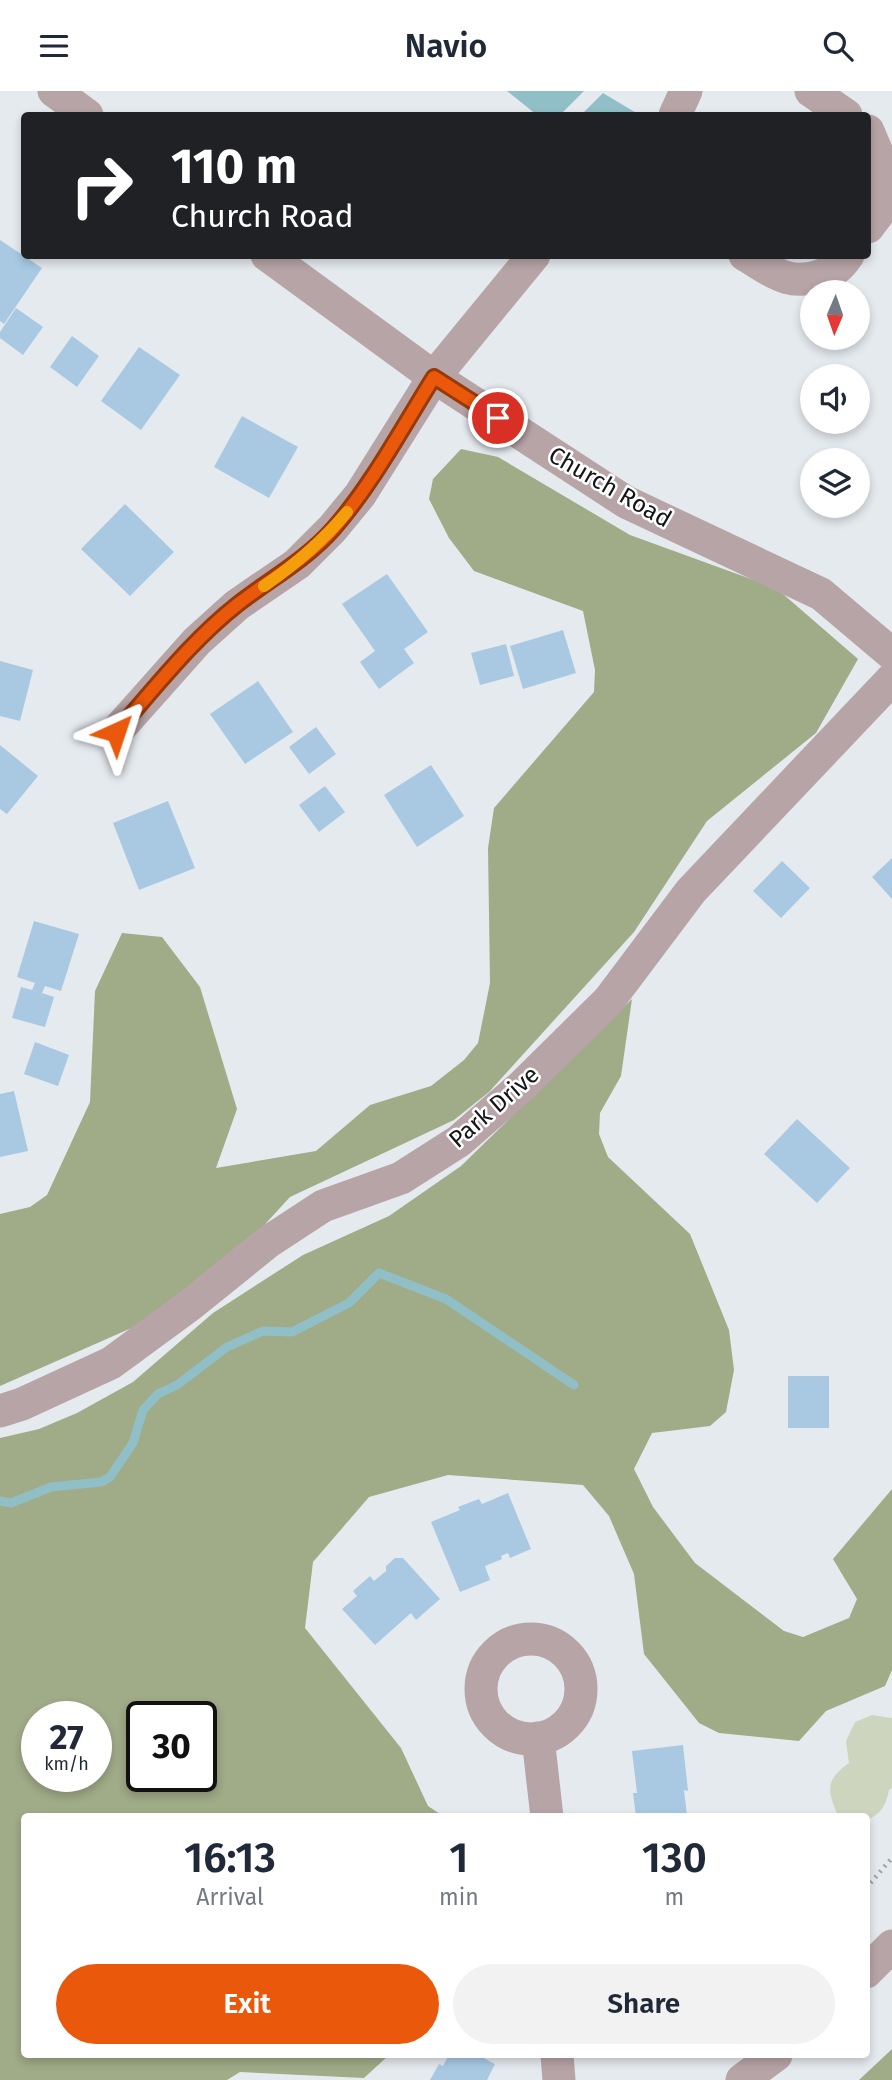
<!DOCTYPE html>
<html lang="en">
<head>
<meta charset="utf-8">
<style>
  :root { --surface:#fff; --page:#f2f2f3; --text:#1f2937; --muted:#747a83; --accent:#ea580c }
  body { margin:0; font-family:"Fira Sans",sans-serif; background:var(--page); color:var(--text); height:100vh; display:flex; flex-direction:column; font-size:26px; white-space:nowrap }
  * { box-sizing:border-box; margin:0 }
  p { font-size:23px; color:var(--muted) }
  .icon { flex:none; width:38px; height:38px; fill:none; stroke:currentColor; stroke-width:2; stroke-linecap:round; stroke-linejoin:round }
  .map { position:relative; flex:1; overflow:hidden }
  .drawer { position:absolute; left:21px; top:1722px; width:849px; height:245px; display:flex; flex-direction:column; background:var(--surface); border-radius:7px; box-shadow:0 4px 10px #0003 }
  .drawer>* { flex:none }
  .banner { position:absolute; left:21px; top:21px; width:850px; height:147px; border-radius:7px; box-shadow:0 4px 10px #0003; background:#202124; color:#fff; overflow:hidden }
  .needle { width:46px; rotate:182deg }
  .fabs { position:absolute; left:800px; top:189px; display:grid; gap:14px }
  .fabs a { display:grid; place-items:center; width:70px; height:70px; border-radius:50%; background:var(--surface); box-shadow:0 4px 10px #0003; font-size:35px }
  .speed { position:absolute; left:21px; top:1610px; display:flex; gap:14px; font-size:35px; font-weight:700; text-align:center }
  .speed>* { display:grid; place-content:center; width:91px; height:91px; border-radius:50%; background:var(--surface); box-shadow:0 4px 10px #0003; line-height:1 }
  .speed small { font-size:18px; font-weight:400 }
  .speed .limit { border:4px solid #111; border-radius:10px; background:#fff; color:#111 }
  .pin { position:absolute; display:grid; place-items:center; width:60px; height:60px; color:#fff; margin:-30px; border:4px solid #fff; border-radius:50%; box-shadow:0 2px 7px #0007 }
  .me { position:absolute; width:77px; margin:-38px; rotate:42deg; stroke-linejoin:round; filter:drop-shadow(0 0 5px #0008) }
  .turn { display:flex; align-items:center; gap:24px; height:147px; padding:0 35px; font-size:32px }
  .turn .icon { width:91px; height:91px; stroke-width:2.5 }
  .turn b { display:block; font-size:49px; line-height:60px }
  .eta { display:flex; justify-content:space-evenly; align-items:center; height:119px; text-align:center }
  .eta b { font-size:42px; font-weight:600; line-height:49px }
  .button { display:flex; gap:14px; margin-top:auto; padding:14px 35px }
  .button a { flex:1; height:80px; border-radius:42px; background:var(--accent); color:#fff; font-size:28px; font-weight:600; line-height:80px; text-align:center }
  .button a+a { background:var(--page); color:var(--text) }
  header { display:flex; justify-content:space-between; align-items:center; height:91px; padding:0 35px; background:var(--surface); font-size:32px; font-weight:600 }
  .map>svg:first-child { display:block }
  .green { fill:#ced5be }
  .forest { fill:#a0ab88; fill-rule:evenodd }
  .water { fill:#91bfc7 }
  .lines { fill:none; stroke-linecap:round; stroke-linejoin:round }
  .stream { stroke:#91bfc7; stroke-width:9 }
  .building { fill:#a9c9e3 }
  .path { stroke:#9fa3a7; stroke-width:4.5; stroke-dasharray:2 5; stroke-linecap:butt }
  .minor { stroke:#b6a4a7; stroke-width:33 }
  .route-casing { stroke:#983908; stroke-width:18 }
  .route { stroke:#ea580c; stroke-width:12 }
  .slow { stroke:#f59e0b; stroke-width:12 }
  .labels { text-anchor:middle; dominant-baseline:central; stroke-width:5; stroke-linejoin:round; paint-order:stroke }
  .street-label { font-size:24px; fill:#131517; stroke:#fff }
</style>
</head>
<body>
<header><svg class="icon" aria-label="menu" viewBox="0 0 24 24"><path d="M4 6h16M4 12h16M4 18h16"/></svg>Navio<svg class="icon" aria-label="search" viewBox="0 0 24 24"><circle cx="10" cy="10" r="6"/><path d="M15 15l6 6"/></svg></header>
<div class="map">
<svg width="892" height="1989" viewBox="0 0 892 1989">
  <rect width="100%" height="100%" fill="#e5eaef"/>
  <path class="green" d="M 872,1624 L 892,1627 L 892,1697 L 889,1699 C 886,1714 881,1724 866,1729 L 866,1726 L 827,1725 L 837,1722 C 826,1697 827,1688 849,1672 L 846,1650 L 855,1631 Z"/>
  <g class="forest">
    <path d="M 461,358 L 498,366 L 630,444 L 776,497 L 858,568 L 816,642 L 707,730 L 634,841 L 489,1001 L 454,1029 L 290,1106 L 244,1156 L 161,1224 L 0,1295 L 0,1123 L 30,1116 L 47,1104 L 90,1011 L 95,900 L 122,842 L 162,846 L 200,896 L 237,1018 L 216,1077 L 316,1060 L 370,1014 L 431,995 L 464,969 L 478,952 L 490,892 L 488,757 L 494,717 L 594,601 L 595,579 L 583,520 L 474,480 L 449,447 L 429,408 L 433,388 Z"/>
    <path d="M 632,908 L 621,985 L 600,1022 L 599,1043 L 608,1066 L 690,1143 L 729,1239 L 734,1279 L 726,1321 L 710,1335 L 652,1342 L 634,1378 L 653,1416 L 695,1472 L 784,1540 L 803,1546 L 849,1527 L 857,1508 L 833,1468 L 892,1398 L 892,1579 L 885,1595 L 826,1620 L 799,1650 L 719,1642 L 699,1632 L 644,1563 L 634,1483 L 609,1425 L 583,1394 L 448,1384 L 369,1406 L 313,1471 L 305,1537 L 401,1657 L 428,1715 L 443,1725 L 24,1726 L 24,1964 L 389,1964 L 364,1987 L 240,1981 L 227,1989 L 0,1989 L 0,1347 L 39,1338 L 77,1322 L 133,1291 L 213,1222 L 303,1164 L 389,1125 L 461,1075 ZM 37,1626 L 96,1626 L 96,1685 L 37,1685 ZM 142,1626 L 201,1626 L 201,1685 L 142,1685 Z"/>
    <path d="M 892,1958 L 892,1989 L 859,1989 Z"/>
  </g>
  <g class="water">
    <path d="M 507,0 L 584,0 L 560,24 L 537,24 Z"/>
    <path d="M 603,2 L 638,23 L 638,24 L 581,24 Z"/>
  </g>
  <g class="lines">
    <path class="stream" d="M 0,1410 L 11,1412 L 51,1396 L 101,1391 L 110,1386 L 133,1352 L 143,1319 L 158,1303 L 177,1294 L 227,1256 L 263,1240 L 292,1241 L 349,1212 L 379,1182 L 446,1208 L 574,1294"/>
  </g>
  <g class="building">
    <path d="M 0,149 L 42,177 L 4,233 L 0,230 Z"/>
    <path d="M 16,217 L 43,236 L 23,264 L 0,247 L 0,241 Z"/>
    <path d="M 72,245 L 99,265 L 77,296 L 50,276 Z"/>
    <path d="M 139,256 L 180,284 L 141,339 L 101,310 Z"/>
    <path d="M 242,325 L 298,356 L 269,407 L 214,376 Z"/>
    <path d="M 125,413 L 174,461 L 130,505 L 81,458 Z"/>
    <path d="M 387,483 L 428,541 L 404,558 L 414,572 L 379,598 L 360,571 L 375,560 L 342,513 Z"/>
    <path d="M 563,539 L 576,582 L 523,598 L 510,555 Z"/>
    <path d="M 506,553 L 514,585 L 480,594 L 471,562 Z"/>
    <path d="M 0,570 L 33,579 L 20,630 L 0,625 Z"/>
    <path d="M 258,590 L 293,641 L 245,673 L 210,623 Z"/>
    <path d="M 316,636 L 336,663 L 309,683 L 289,656 Z"/>
    <path d="M 0,654 L 38,685 L 7,723 L 0,718 Z"/>
    <path d="M 431,674 L 464,725 L 417,756 L 384,704 Z"/>
    <path d="M 325,695 L 345,721 L 319,741 L 299,714 Z"/>
    <path d="M 168,710 L 195,777 L 139,799 L 113,732 Z"/>
    <path d="M 892,767 L 892,808 L 872,786 Z"/>
    <path d="M 782,770 L 810,797 L 781,827 L 753,800 Z"/>
    <path d="M 34,830 L 79,843 L 61,900 L 45,895 L 42,902 L 54,906 L 45,936 L 12,927 L 21,896 L 32,899 L 35,892 L 17,886 Z"/>
    <path d="M 35,951 L 69,964 L 58,995 L 24,983 Z"/>
    <path d="M 14,1000 L 28,1060 L 0,1066 L 0,1003 Z"/>
    <path d="M 797,1028 L 850,1077 L 817,1112 L 764,1063 Z"/>
    <rect x="788" y="1285" width="41" height="52"/>
    <path d="M 508,1402 L 531,1458 L 510,1467 L 508,1462 L 501,1465 L 502,1468 L 485,1475 L 490,1489 L 460,1501 L 431,1431 L 460,1419 L 458,1416 L 479,1408 L 482,1413 Z"/>
    <path d="M 395,1467 L 403,1467 L 440,1508 L 416,1529 L 411,1522 L 375,1554 L 342,1518 L 357,1505 L 353,1500 L 370,1485 L 374,1490 L 386,1480 L 386,1475 Z"/>
    <path d="M 683,1654 L 688,1700 L 684,1699 L 687,1724 L 636,1726 L 633,1702 L 637,1702 L 632,1660 Z"/>
    <path d="M 449,1964 L 478,1964 L 495,1973 L 487,1989 L 430,1989 L 439,1973 L 443,1975 Z"/>
  </g>
  <g class="lines">
    <path class="path" d="M 866,1797 L 892,1767"/>
    <g class="minor">
      <path d="M 54,0 L 87,24"/>
      <path d="M 811,0 L 846,24"/>
      <path d="M 675,24 L 686,0"/>
      <path d="M 868,40 L 886,83 L 877,124 L 868,136"/>
      <path d="M 267,164 L 434,286 L 626,411 L 821,503 L 892,563"/>
      <path d="M 745,164 C 773,181 789,196 822,184 C 837,178 839,177 848,164"/>
      <path d="M 116,641 L 197,550 L 237,514 L 297,473 L 332,438 L 360,404 L 434,286 L 534,164"/>
      <path d="M 0,1320 L 22,1313 L 111,1272 L 190,1214 L 268,1151 L 323,1115 L 401,1087 L 459,1050 L 522,995 L 609,909 L 691,800 L 892,588"/>
      <circle cx="531" cy="1598" r="50"/>
      <path d="M 538,1647 L 547,1726"/>
      <path d="M 866,1881 L 892,1855"/>
      <path d="M 557,1964 L 559,1989"/>
      <path d="M 742,1989 L 776,1964"/>
    </g>
  </g>
  <g class="lines">
    <defs>
      <path id="route" d="M 116,641 C 155,597 192,549 238,513 C 270,488 306,469 334,437 C 373,392 402,337 434,286 L 498,327"/>
    </defs>
    <use href="#route" class="route-casing"/>
    <use href="#route" class="route"/>
    <path class="slow" d="M 264,495 C 296,473 322,451 347,421"/>
  </g>
  <g class="labels">
    <g class="street-label">
      <text transform="translate(610 396) rotate(30)">Church Road</text>
      <text transform="translate(494 1016) rotate(-41)">Park Drive</text>
    </g>
  </g>
</svg>
<div class="fabs">
<a><svg class="needle" viewBox="-14 -14 28 28"><path d="M0-13l5 13h-10z" fill="#e53935"/><path d="M0 13l5-13h-10z" fill="#747a83"/></svg></a>
<a><svg class="icon" aria-label="sound" viewBox="0 0 24 24"><path d="M4 9h4l5-4v14l-5-4H4zM17 9q2 3 0 6"/></svg></a>
<a><svg class="icon" aria-label="layers" viewBox="0 0 24 24"><path d="M12 4l9 5-9 5-9-5zM3 14l9 5 9-5"/></svg></a>
</div>
<div class="speed"><div>27<small>km/h</small></div><div class="limit">30</div></div>
<div class="pin" style="left:498px;top:327px;background:#d93025"><svg class="icon" aria-label="arrive" viewBox="0 0 24 24"><path d="M6 21V4h12l-3 4 3 4H6"/></svg></div>
<svg class="me" style="left:116px;top:641px" viewBox="-20 -20 40 40"><path d="M0-17L14 15 0 8-14 15z" fill="#ea580c" stroke="#fff" stroke-width="4"/></svg>
<div class="banner">
<div class="turn"><svg class="icon" aria-label="right" viewBox="0 0 24 24"><path d="M7 20v-9h11M14 6l5 5-5 5"/></svg><div><b>110 m</b>Church Road</div></div>
</div>
<section class="drawer">
<div class="eta">
<div><b>16:13</b><p>Arrival</p></div>
<div><b>1</b><p>min</p></div>
<div><b>130</b><p>m</p></div>
</div>
<div class="button"><a>Exit</a><a>Share</a></div>
</section>
</div>
</body>
</html>
